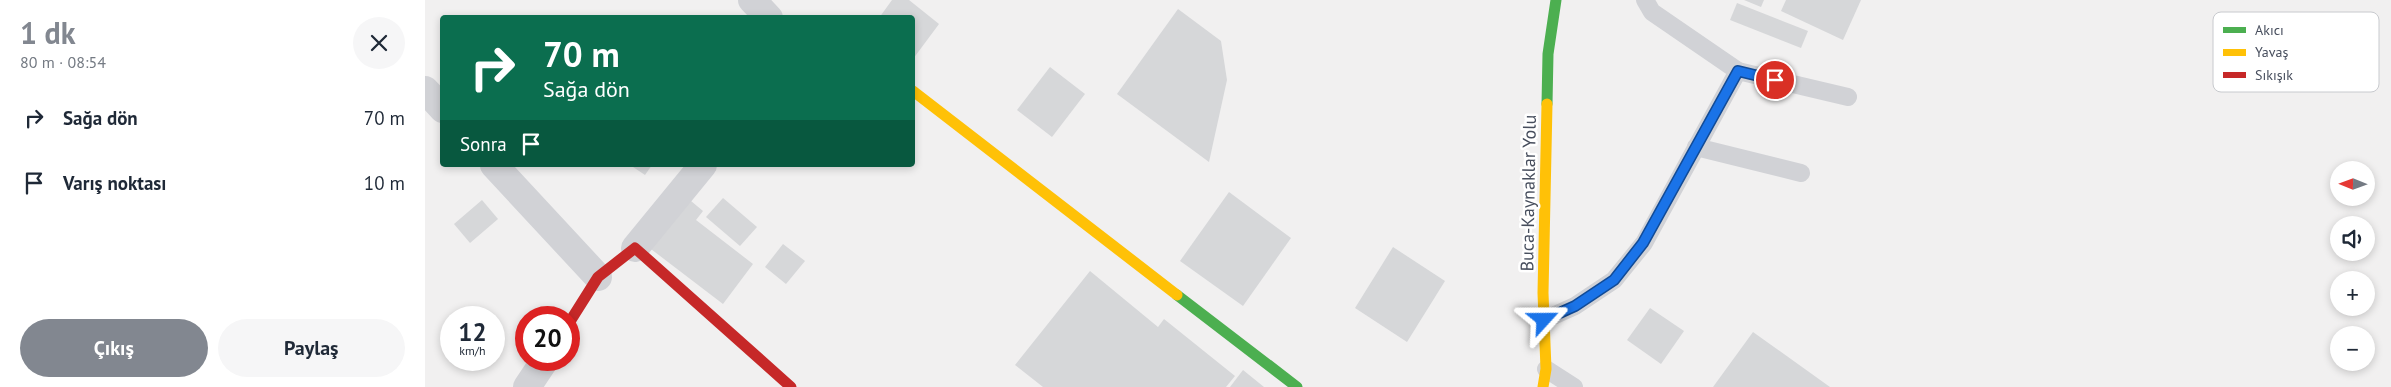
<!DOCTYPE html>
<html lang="tr">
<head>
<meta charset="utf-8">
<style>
  :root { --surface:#fff; --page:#f6f6f7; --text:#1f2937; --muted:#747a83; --accent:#828790 }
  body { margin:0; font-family:"PT Sans",sans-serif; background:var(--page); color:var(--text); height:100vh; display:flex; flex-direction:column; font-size:19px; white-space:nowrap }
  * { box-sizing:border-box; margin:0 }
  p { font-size:16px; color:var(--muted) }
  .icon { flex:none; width:28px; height:28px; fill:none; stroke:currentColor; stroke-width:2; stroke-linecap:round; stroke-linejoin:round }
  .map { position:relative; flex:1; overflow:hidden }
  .side { display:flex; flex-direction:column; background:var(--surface); width:425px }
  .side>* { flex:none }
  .top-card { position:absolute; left:15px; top:15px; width:475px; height:152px; border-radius:5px; box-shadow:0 2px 8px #0003; background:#0b6e4f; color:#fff; overflow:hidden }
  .needle { width:32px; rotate:271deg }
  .tools { position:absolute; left:1905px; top:161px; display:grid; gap:10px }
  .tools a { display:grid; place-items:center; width:45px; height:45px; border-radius:50%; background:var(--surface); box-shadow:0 2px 8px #0003; font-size:25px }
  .speed { position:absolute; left:15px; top:306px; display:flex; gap:10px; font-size:25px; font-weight:700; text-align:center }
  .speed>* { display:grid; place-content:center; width:65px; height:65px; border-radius:50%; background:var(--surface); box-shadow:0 2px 8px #0003; line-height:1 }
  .speed small { font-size:12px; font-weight:400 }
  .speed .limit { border:8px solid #d22; background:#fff; color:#111 }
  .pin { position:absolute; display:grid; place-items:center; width:42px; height:42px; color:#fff; margin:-21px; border:2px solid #fff; border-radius:50%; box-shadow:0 1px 5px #0007 }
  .me { position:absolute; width:55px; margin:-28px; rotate:66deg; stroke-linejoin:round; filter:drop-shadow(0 0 4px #0008) }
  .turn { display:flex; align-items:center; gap:18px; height:105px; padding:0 20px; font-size:22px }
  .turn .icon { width:65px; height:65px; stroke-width:2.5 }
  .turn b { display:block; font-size:35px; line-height:42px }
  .then { display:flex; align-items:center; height:48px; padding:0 20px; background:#0003; gap:10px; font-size:19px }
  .round { display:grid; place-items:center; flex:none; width:52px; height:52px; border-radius:26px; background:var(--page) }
  .head { display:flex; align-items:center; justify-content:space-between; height:85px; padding:0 20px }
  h1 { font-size:30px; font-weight:600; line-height:38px; color:var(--accent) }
  .cta { display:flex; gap:10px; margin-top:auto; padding:10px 20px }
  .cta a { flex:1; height:58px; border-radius:30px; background:var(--accent); color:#fff; font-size:20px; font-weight:600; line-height:58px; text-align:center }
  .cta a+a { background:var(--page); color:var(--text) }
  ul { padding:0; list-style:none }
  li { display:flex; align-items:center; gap:15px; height:65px; padding:0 20px }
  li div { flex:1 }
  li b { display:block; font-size:19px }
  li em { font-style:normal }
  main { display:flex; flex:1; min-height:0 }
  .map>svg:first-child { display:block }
  .building { fill:#d6d7d9 }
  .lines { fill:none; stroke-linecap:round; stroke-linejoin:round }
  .lane { stroke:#d1d2d6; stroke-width:18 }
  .street { stroke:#d1d2d6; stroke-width:28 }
  .fast { stroke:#4caf50; stroke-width:11 }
  .slow { stroke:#ffc107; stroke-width:11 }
  .jam { stroke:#c62828; stroke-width:11 }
  .route-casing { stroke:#114b97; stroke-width:12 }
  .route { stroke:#1a73e8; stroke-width:9 }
  .labels { text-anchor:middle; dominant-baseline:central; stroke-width:5; stroke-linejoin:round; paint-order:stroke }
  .street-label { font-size:18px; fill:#474e5d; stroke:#fff }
  .key { fill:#fff; stroke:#c8cace; stroke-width:1 }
  .key-label { font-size:14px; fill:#474e5d }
</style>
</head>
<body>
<main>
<section class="side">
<div class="head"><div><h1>1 dk</h1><p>80 m · 08:54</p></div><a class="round"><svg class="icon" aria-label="close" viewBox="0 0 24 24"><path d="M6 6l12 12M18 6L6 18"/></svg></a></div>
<ul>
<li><svg class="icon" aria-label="right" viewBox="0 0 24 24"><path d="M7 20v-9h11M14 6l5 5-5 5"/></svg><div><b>Sağa dön</b></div><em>70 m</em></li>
<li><svg class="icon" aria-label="arrive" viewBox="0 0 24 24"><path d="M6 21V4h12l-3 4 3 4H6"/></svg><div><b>Varış noktası</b></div><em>10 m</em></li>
</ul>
<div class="cta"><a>Çıkış</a><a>Paylaş</a></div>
</section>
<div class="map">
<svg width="1966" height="387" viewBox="0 0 1966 387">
  <rect width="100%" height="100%" fill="#f1f0f0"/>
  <g class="building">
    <path d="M 467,0 L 484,0 L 514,24 L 488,59 L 488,18 L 454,18 Z"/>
    <path d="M 1319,0 L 1339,0 L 1336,7 Z"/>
    <path d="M 1361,0 L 1436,0 L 1418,40 L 1356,11 Z"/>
    <path d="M 1312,3 L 1383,31 L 1376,48 L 1305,20 Z"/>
    <path d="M 753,9 L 796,41 L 802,80 L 784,162 L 692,94 Z"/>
    <path d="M 625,67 L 660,94 L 627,137 L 592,110 Z"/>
    <path d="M 205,165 L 227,165 L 220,175 Z"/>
    <path d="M 804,192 L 866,238 L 818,306 L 755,261 Z"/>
    <path d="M 260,196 L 278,211 L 271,220 L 328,264 L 298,304 L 222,246 Z"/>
    <path d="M 298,198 L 332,227 L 315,246 L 281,217 Z"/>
    <path d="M 57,200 L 73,219 L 45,243 L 29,224 Z"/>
    <path d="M 358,244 L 380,261 L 361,284 L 340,267 Z"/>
    <path d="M 968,247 L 1020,281 L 982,342 L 930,308 Z"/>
    <path d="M 665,271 L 733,327 L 739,319 L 810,376 L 801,387 L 618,387 L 590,365 Z"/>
    <path d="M 1225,308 L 1259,331 L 1236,364 L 1202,340 Z"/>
    <path d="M 1328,332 L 1405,387 L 1288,387 Z"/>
    <path d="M 818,370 L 839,387 L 805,387 Z"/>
  </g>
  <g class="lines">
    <g class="lane">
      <path d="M 1313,71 L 1423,97"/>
      <path d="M 1271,147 L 1376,173"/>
      <path d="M 1119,320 L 1150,306 L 1189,280 L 1219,243 L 1313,71 L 1227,12 L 1220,0"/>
      <path d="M 1121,369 L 1149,387"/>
    </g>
    <g class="street">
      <path d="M 327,0 L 344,18"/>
      <path d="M 0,90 L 18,109"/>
      <path d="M 69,165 L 173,277"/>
      <path d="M 210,248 L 278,165"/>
      <path d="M 102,387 L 120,360"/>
    </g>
    <g class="fast">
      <path d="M 1122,104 L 1123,54 L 1131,0"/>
      <path d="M 752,295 L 872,387"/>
    </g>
    <g class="slow">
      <path d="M 488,91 L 752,295"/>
      <path d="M 1118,387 L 1121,369 L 1118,293 L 1122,104"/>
    </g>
    <path class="jam" d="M 144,323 L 173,277 L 210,248 L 366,387"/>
  </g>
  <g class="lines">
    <defs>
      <path id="route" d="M 1119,320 L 1150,306 L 1189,280 L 1218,243 L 1313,71 L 1350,80"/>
    </defs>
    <use href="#route" class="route-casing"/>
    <use href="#route" class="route"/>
  </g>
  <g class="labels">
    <g class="street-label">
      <text transform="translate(1103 193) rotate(-89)">Buca-Kaynaklar Yolu</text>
    </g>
  </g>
  <rect x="1788" y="12" width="166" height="80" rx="8" class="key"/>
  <rect x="1798" y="27" width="23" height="6" fill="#4caf50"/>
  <rect x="1798" y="49" width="23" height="7" fill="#ffc107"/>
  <rect x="1798" y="72" width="23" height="6" fill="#c62828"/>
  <g class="key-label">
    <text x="1830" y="35">Akıcı</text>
    <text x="1830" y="57">Yavaş</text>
    <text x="1830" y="80">Sıkışık</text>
  </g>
</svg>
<div class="tools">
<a><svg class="needle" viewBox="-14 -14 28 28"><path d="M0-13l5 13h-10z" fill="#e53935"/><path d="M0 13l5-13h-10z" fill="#747a83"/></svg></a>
<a><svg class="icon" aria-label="sound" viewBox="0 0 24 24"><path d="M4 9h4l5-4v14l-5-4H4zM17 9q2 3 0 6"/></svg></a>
<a>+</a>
<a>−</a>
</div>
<div class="speed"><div>12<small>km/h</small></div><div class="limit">20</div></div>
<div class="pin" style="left:1350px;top:80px;background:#d93025"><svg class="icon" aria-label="arrive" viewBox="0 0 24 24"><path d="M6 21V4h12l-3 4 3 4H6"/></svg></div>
<svg class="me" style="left:1119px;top:320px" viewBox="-20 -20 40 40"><path d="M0-17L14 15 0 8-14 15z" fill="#1a73e8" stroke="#fff" stroke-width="4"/></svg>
<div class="top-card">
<div class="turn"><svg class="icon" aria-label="right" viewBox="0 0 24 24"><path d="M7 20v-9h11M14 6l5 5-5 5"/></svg><div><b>70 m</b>Sağa dön</div></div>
<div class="then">Sonra<svg class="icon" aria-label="arrive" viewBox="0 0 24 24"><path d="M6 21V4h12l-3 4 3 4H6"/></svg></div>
</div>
</div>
</main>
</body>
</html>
